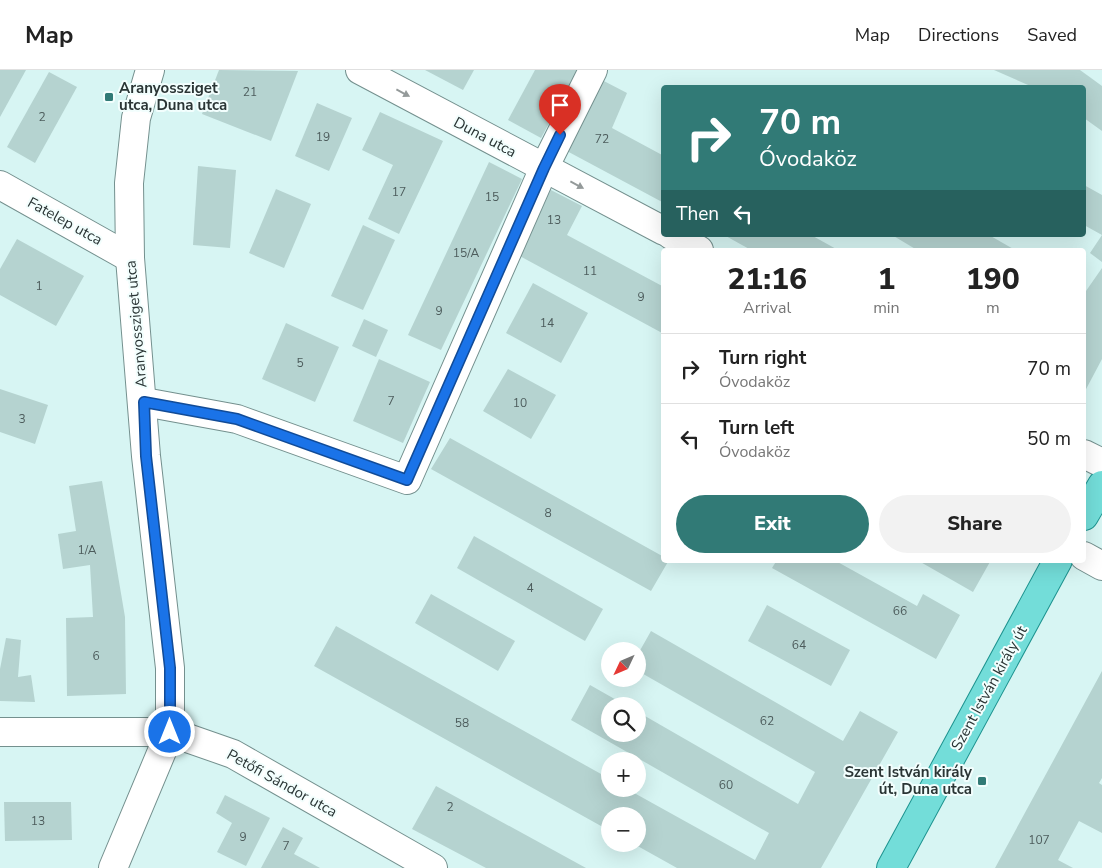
<!DOCTYPE html>
<html lang="en">
<head>
<meta charset="utf-8">
<style>
  :root { --surface:#fff; --page:#f2f2f2; --text:#222; --muted:#767676; --line:#e0e0e0; --accent:#317a76 }
  body { margin:0; font-family:"Nunito Sans",sans-serif; background:var(--page); color:var(--text); height:100vh; display:flex; flex-direction:column; font-size:19px; white-space:nowrap }
  * { box-sizing:border-box; margin:0 }
  p { font-size:16px; color:var(--muted) }
  .icon { flex:none; width:28px; height:28px; fill:none; stroke:currentColor; stroke-width:2; stroke-linecap:round; stroke-linejoin:round }
  .map { position:relative; flex:1; overflow:hidden }
  .details { position:absolute; left:661px; top:178px; width:425px; height:315px; display:flex; flex-direction:column; background:var(--surface); border-radius:5px; box-shadow:0 5px 20px #0002 }
  .details>* { flex:none }
  .hud { position:absolute; left:661px; top:15px; width:425px; height:152px; border-radius:5px; box-shadow:0 5px 20px #0002; background:#317a76; color:#fff; overflow:hidden }
  .needle { width:32px; rotate:226deg }
  .buttons { position:absolute; left:601px; top:572px; display:grid; gap:10px }
  .buttons a { display:grid; place-items:center; width:45px; height:45px; border-radius:50%; background:var(--surface); box-shadow:0 5px 20px #0002; font-size:25px }
  .pin { position:absolute; display:grid; place-items:center; width:42px; height:42px; color:#fff; margin:-51px -21px; border-radius:50% 50% 50% 0; rotate:-45deg; box-shadow:0 0 5px #0007 }
  .pin .icon { rotate:45deg }
  .me { position:absolute; width:55px; margin:-28px; rotate:0deg; stroke-linejoin:round; filter:drop-shadow(0 0 4px #0008) }
  .turn { display:flex; align-items:center; gap:18px; height:105px; padding:0 15px; font-size:22px }
  .turn .icon { width:65px; height:65px; stroke-width:2.5 }
  .turn b { display:block; font-size:35px; line-height:42px }
  .then { display:flex; align-items:center; height:48px; padding:0 15px; background:#0003; gap:10px; font-size:19px }
  .eta { display:flex; justify-content:space-evenly; align-items:center; height:85px; text-align:center }
  .eta b { font-size:30px; font-weight:800; line-height:35px }
  .cta { display:flex; gap:10px; margin-top:auto; padding:10px 15px }
  .cta a { flex:1; height:58px; border-radius:30px; background:var(--accent); color:#fff; font-size:20px; font-weight:800; line-height:58px; text-align:center }
  .cta a+a { background:var(--page); color:var(--text) }
  ul { padding:0; list-style:none }
  li { display:flex; align-items:center; gap:15px; height:70px; padding:0 15px; border-top:1px solid var(--line) }
  li div { flex:1 }
  li b { display:block; font-size:19px }
  li em { font-style:normal }
  header { display:flex; align-items:center; gap:30px; box-sizing:border-box; height:70px; padding:0 25px; background:var(--surface); border-bottom:1px solid var(--line) }
  header strong { font-size:24px }
  nav { display:flex; gap:28px; margin-inline-start:auto; font-size:18px }
  .map>svg:first-child { display:block }
  .building { fill:#b5d3d0 }
  .lines { fill:none; stroke-linecap:round; stroke-linejoin:round }
  .minor-casing { stroke:#74908e; stroke-width:30 }
  .primary-casing { stroke:#1d938f; stroke-width:30 }
  .minor { stroke:#fff; stroke-width:28 }
  .primary { stroke:#73ddd9; stroke-width:28 }
  .oneway { fill:#949a9a }
  .route-casing { stroke:#114b97; stroke-width:12 }
  .route { stroke:#1a73e8; stroke-width:9 }
  .poi-dot { fill:#317a76; stroke:#f2fefd; stroke-width:2 }
  .labels { text-anchor:middle; dominant-baseline:central; stroke-width:4; stroke-linejoin:round; paint-order:stroke }
  .number-label { font-size:12px; fill:#4d5c5c }
  .poi-label { font-size:15px; font-weight:bold; fill:#2a3535; stroke:#f2fefd; text-anchor:start }
  .street-label { font-size:15px; fill:#2a3535; stroke:#f2fefd }
</style>
</head>
<body>
<header>
<strong>Map</strong>
<nav><a>Map</a><a>Directions</a><a>Saved</a></nav>
</header>
<div class="map">
<svg width="1102" height="798" viewBox="0 0 1102 798">
  <rect width="100%" height="100%" fill="#d7f5f3"/>
  <g class="building">
    <path d="M 0,0 L 26,0 L 0,47 Z"/>
    <path d="M 219,0 L 298,1 L 271,71 L 202,44 Z"/>
    <path d="M 425,0 L 474,0 L 463,20 Z"/>
    <path d="M 535,0 L 578,0 L 541,68 L 508,50 Z"/>
    <path d="M 994,0 L 1080,0 L 1102,16 L 1102,61 L 1084,48 L 1084,18 L 1035,18 Z"/>
    <path d="M 49,2 L 77,17 L 35,93 L 7,77 Z"/>
    <path d="M 600,9 L 627,23 L 612,58 L 664,86 L 664,133 L 565,80 Z"/>
    <path d="M 317,33 L 352,48 L 329,101 L 295,86 Z"/>
    <path d="M 380,42 L 443,71 L 399,164 L 368,149 L 393,95 L 362,80 Z"/>
    <path d="M 489,92 L 522,109 L 441,280 L 408,265 Z"/>
    <path d="M 198,96 L 236,100 L 230,178 L 193,175 Z"/>
    <path d="M 1084,115 L 1102,125 L 1102,192 L 1090,183 L 1102,165 L 1084,155 Z"/>
    <path d="M 276,119 L 311,134 L 284,198 L 249,183 Z"/>
    <path d="M 549,119 L 582,136 L 567,165 L 664,217 L 664,264 L 516,184 Z"/>
    <path d="M 363,155 L 395,170 L 363,240 L 331,226 Z"/>
    <path d="M 724,165 L 811,165 L 838,180 L 751,180 Z"/>
    <path d="M 892,165 L 989,165 L 1015,180 L 917,180 Z"/>
    <path d="M 17,169 L 84,206 L 56,256 L 0,225 L 0,199 Z"/>
    <path d="M 1102,198 L 1102,289 L 1084,323 L 1084,220 L 1086,221 Z"/>
    <path d="M 533,213 L 588,243 L 561,293 L 506,263 Z"/>
    <path d="M 364,249 L 388,260 L 376,287 L 352,276 Z"/>
    <path d="M 286,253 L 339,277 L 315,332 L 262,309 Z"/>
    <path d="M 379,289 L 430,312 L 403,373 L 353,351 Z"/>
    <path d="M 508,299 L 556,325 L 531,369 L 483,341 Z"/>
    <path d="M 0,319 L 48,335 L 35,374 L 0,362 Z"/>
    <path d="M 450,368 L 664,487 L 664,490 L 669,490 L 651,521 L 431,399 Z"/>
    <path d="M 102,411 L 125,547 L 126,624 L 67,626 L 66,548 L 93,547 L 90,495 L 63,499 L 58,464 L 76,461 L 69,416 Z"/>
    <path d="M 474,466 L 603,539 L 585,571 L 457,498 Z"/>
    <path d="M 777,490 L 834,490 L 917,536 L 923,524 L 960,545 L 936,589 L 772,498 Z"/>
    <path d="M 917,490 L 991,490 L 973,522 Z"/>
    <path d="M 431,524 L 515,571 L 498,601 L 415,553 Z"/>
    <path d="M 767,535 L 850,580 L 831,616 L 748,571 Z"/>
    <path d="M 336,556 L 610,709 L 610,719 L 627,719 L 755,790 L 769,763 L 571,650 L 590,615 L 627,636 L 610,636 L 610,664 L 638,664 L 638,642 L 798,734 L 815,702 L 638,601 L 638,584 L 651,561 L 843,671 L 860,641 L 898,662 L 821,798 L 677,798 L 634,774 L 638,774 L 638,746 L 610,746 L 610,761 L 314,596 Z"/>
    <path d="M 6,568 L 21,570 L 18,607 L 31,605 L 35,632 L 0,631 L 0,599 Z"/>
    <path d="M 1102,601 L 1102,708 L 1099,713 L 1102,715 L 1102,763 L 1079,751 L 1058,790 L 1073,798 L 995,798 Z"/>
    <path d="M 436,716 L 586,798 L 486,798 L 412,759 Z"/>
    <path d="M 225,725 L 270,748 L 246,796 L 217,782 L 232,753 L 216,743 Z"/>
    <path d="M 4,732 L 71,732 L 72,770 L 5,771 Z"/>
    <path d="M 283,757 L 303,768 L 294,784 L 320,798 L 261,798 Z"/>
  </g>
  <g class="lines">
    <defs>
      <g id="minor">
        <path d="M 360,0 L 664,161"/>
        <path d="M 0,115 L 130,188"/>
        <path d="M 671,165 L 699,180"/>
        <path d="M 144,332 L 237,349 L 407,410 L 544,98 L 593,0"/>
        <path d="M 1084,384 L 1102,393"/>
        <path d="M 1084,486 L 1102,496"/>
        <path d="M 0,662 L 170,662 L 233,684 L 433,798"/>
        <path d="M 113,798 L 170,662 L 170,598 L 146,386 L 130,188 L 129,113 L 136,48 L 150,0"/>
      </g>
      <g id="primary">
        <path d="M 1084,446 L 1102,415"/>
        <path d="M 891,798 L 1058,490"/>
      </g>
    </defs>
    <use href="#minor" class="minor-casing"/>
    <use href="#primary" class="primary-casing"/>
    <use href="#minor" class="minor"/>
    <use href="#primary" class="primary"/>
  </g>
  <defs><path id="oneway-solid" d="M-6-.8H1V-3.2L6.5 0L1 3.2V.8H-6Z" transform="scale(1.25)"/></defs>
  <g class="oneway">
    <use href="#oneway-solid" transform="translate(403 23) rotate(28)"/>
    <use href="#oneway-solid" transform="translate(577 115) rotate(28)"/>
  </g>
  <g class="lines">
    <defs>
      <path id="route" d="M 170,662 L 170,598 L 146,386 L 144,332 L 237,349 L 407,410 L 544,98 L 560,65"/>
    </defs>
    <use href="#route" class="route-casing"/>
    <use href="#route" class="route"/>
  </g>
  <g class="poi-dot">
    <rect x="104" y="22" width="10" height="10" rx="2.5"/>
    <rect x="977" y="706" width="10" height="10" rx="2.5"/>
  </g>
  <g class="labels">
    <g class="number-label">
      <text x="250" y="22">21</text>
      <text x="42" y="47">2</text>
      <text x="323" y="67">19</text>
      <text x="602" y="69">72</text>
      <text x="399" y="122">17</text>
      <text x="492" y="127">15</text>
      <text x="554" y="150">13</text>
      <text x="466" y="183">15/A</text>
      <text x="590" y="201">11</text>
      <text x="39" y="216">1</text>
      <text x="641" y="227">9</text>
      <text x="439" y="241">9</text>
      <text x="547" y="253">14</text>
      <text x="300" y="293">5</text>
      <text x="391" y="331">7</text>
      <text x="520" y="333">10</text>
      <text x="22" y="349">3</text>
      <text x="548" y="443">8</text>
      <text x="87" y="480">1/A</text>
      <text x="530" y="518">4</text>
      <text x="900" y="541">66</text>
      <text x="799" y="575">64</text>
      <text x="96" y="586">6</text>
      <text x="767" y="651">62</text>
      <text x="462" y="653">58</text>
      <text x="726" y="715">60</text>
      <text x="450" y="737">2</text>
      <text x="38" y="751">13</text>
      <text x="243" y="767">9</text>
      <text x="1039" y="770">107</text>
      <text x="286" y="776">7</text>
    </g>
    <g class="poi-label">
      <text x="119" y="18">Aranyossziget<tspan x="119" dy="17">utca, Duna utca</tspan></text>
      <text x="972" y="702" text-anchor="end">Szent István király<tspan x="972" dy="17">út, Duna utca</tspan></text>
    </g>
    <g class="street-label">
      <text transform="translate(485 67) rotate(28)">Duna utca</text>
      <text transform="translate(65 151) rotate(29)">Fatelep utca</text>
      <text transform="translate(136 254) rotate(-95)">Aranyossziget utca</text>
      <text transform="translate(989 618) rotate(-61)">Szent István király út</text>
      <text transform="translate(282 713) rotate(29)">Petőfi Sándor utca</text>
    </g>
  </g>
</svg>
<div class="buttons">
<a><svg class="needle" viewBox="-14 -14 28 28"><path d="M0-13l5 13h-10z" fill="#e53935"/><path d="M0 13l5-13h-10z" fill="#767676"/></svg></a>
<a><svg class="icon" aria-label="search" viewBox="0 0 24 24"><circle cx="10" cy="10" r="6"/><path d="M15 15l6 6"/></svg></a>
<a>+</a>
<a>−</a>
</div>
<div class="pin" style="left:560px;top:65px;background:#d93025"><svg class="icon" aria-label="arrive" viewBox="0 0 24 24"><path d="M6 21V4h12l-3 4 3 4H6"/></svg></div>
<svg class="me" style="left:170px;top:662px" viewBox="-20 -20 40 40"><circle r="17" fill="#1a73e8" stroke="#fff" stroke-width="3"/><path d="M0-11L8 9 0 5-8 9z" fill="#fff"/></svg>
<div class="hud">
<div class="turn"><svg class="icon" aria-label="right" viewBox="0 0 24 24"><path d="M7 20v-9h11M14 6l5 5-5 5"/></svg><div><b>70 m</b>Óvodaköz</div></div>
<div class="then">Then<svg class="icon" aria-label="left" viewBox="0 0 24 24"><path d="M17 20v-9H6M10 6l-5 5 5 5"/></svg></div>
</div>
<section class="details">
<div class="eta">
<div><b>21:16</b><p>Arrival</p></div>
<div><b>1</b><p>min</p></div>
<div><b>190</b><p>m</p></div>
</div>
<ul>
<li><svg class="icon" aria-label="right" viewBox="0 0 24 24"><path d="M7 20v-9h11M14 6l5 5-5 5"/></svg><div><b>Turn right</b><p>Óvodaköz</p></div><em>70 m</em></li>
<li><svg class="icon" aria-label="left" viewBox="0 0 24 24"><path d="M17 20v-9H6M10 6l-5 5 5 5"/></svg><div><b>Turn left</b><p>Óvodaköz</p></div><em>50 m</em></li>
</ul>
<div class="cta"><a>Exit</a><a>Share</a></div>
</section>
</div>
</body>
</html>
